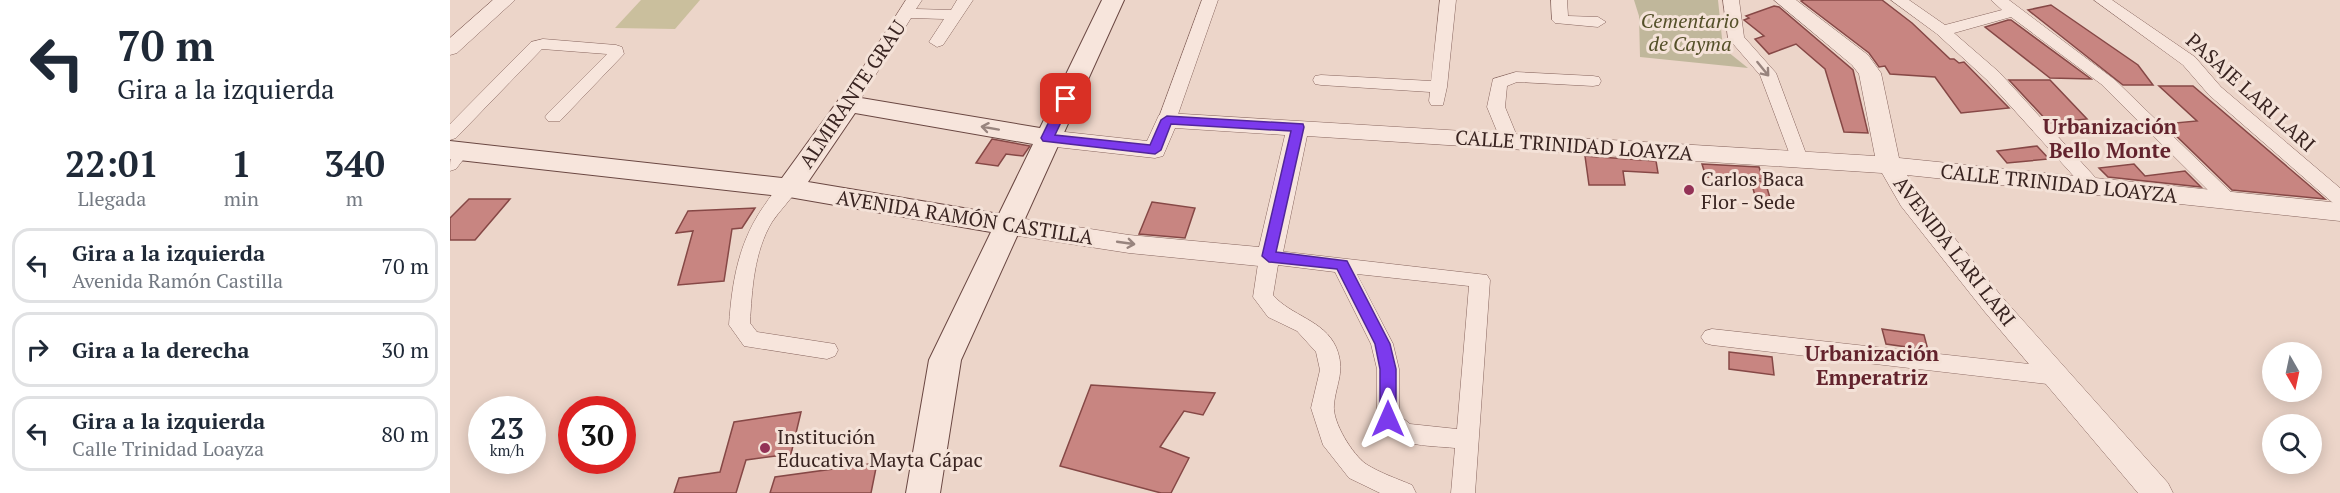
<!DOCTYPE html>
<html lang="es">
<head>
<meta charset="utf-8">
<style>
  :root { --surface:#fff; --page:#f6f6f7; --text:#1f2937; --muted:#747a83; --line:#e0e1e3 }
  body { margin:0; font-family:"PT Serif",serif; background:var(--page); color:var(--text); height:100vh; display:flex; flex-direction:column; font-size:22px; white-space:nowrap }
  * { box-sizing:border-box; margin:0 }
  p { font-size:20px; color:var(--muted) }
  .icon { flex:none; width:33px; height:33px; fill:none; stroke:currentColor; stroke-width:2; stroke-linecap:round; stroke-linejoin:round }
  .map { position:relative; flex:1; overflow:hidden }
  .details { display:flex; flex-direction:column; background:var(--surface); width:450px }
  .details>* { flex:none }
  .hud { background:#fff; color:var(--text); overflow:hidden }
  .needle { width:39px; rotate:171deg }
  .controls { position:absolute; left:1812px; top:342px; display:grid; gap:12px }
  .controls a { display:grid; place-items:center; width:60px; height:60px; border-radius:50%; background:var(--surface); box-shadow:0 3px 15px #0003; font-size:30px }
  .speed { position:absolute; left:18px; top:396px; display:flex; gap:12px; font-size:30px; font-weight:700; text-align:center }
  .speed>* { display:grid; place-content:center; width:78px; height:78px; border-radius:50%; background:var(--surface); box-shadow:0 3px 15px #0003; line-height:1 }
  .speed small { font-size:15px; font-weight:400 }
  .speed .limit { border:9px solid #d22; background:#fff; color:#111 }
  .pin { position:absolute; display:grid; place-items:center; width:51px; height:51px; color:#fff; margin:-26px; border-radius:12px; box-shadow:0 3px 9px #0006 }
  .me { position:absolute; width:66px; margin:-33px; rotate:0deg; stroke-linejoin:round; filter:drop-shadow(0 0 4px #0008) }
  .turn { display:flex; align-items:center; gap:21px; height:126px; padding:0 18px; font-size:27px }
  .turn .icon { width:78px; height:78px; stroke-width:2.5 }
  .turn b { display:block; font-size:42px; line-height:51px }
  .eta { display:flex; justify-content:space-evenly; align-items:center; height:102px; text-align:center }
  .eta b { font-size:36px; font-weight:700; line-height:42px }
  ul { padding:0; list-style:none }
  li { display:flex; align-items:center; gap:18px; height:75px; margin:0 12px 9px; padding:0 6px; border:3px solid var(--line); border-radius:18px }
  li div { flex:1 }
  li b { display:block; font-size:22px }
  li em { font-style:normal }
  main { display:flex; flex:1; min-height:0 }
  .map>svg:first-child { display:block }
  .green { fill:#cabf9d }
  .cemetery { fill:#c0b79b }
  .building { fill:#c88581; stroke:#864846; stroke-width:1.5 }
  .lines { fill:none; stroke-linecap:round; stroke-linejoin:round }
  .minor-casing { stroke:#88665f; stroke-width:1 }
  .tertiary-casing { stroke:#88665f; stroke-width:1 }
  .secondary-casing { stroke:#6a4742; stroke-width:2 }
  .minor { fill:#f7e5dc; fill-rule:evenodd }
  .tertiary { fill:#f7e5dc; fill-rule:evenodd }
  .secondary { fill:#f7e5dc; fill-rule:evenodd }
  .oneway { stroke:#98847e }
  .route { fill:#7c3aed; stroke:#51269a; stroke-width:1.5 }
  .poi-dot { fill:#933256; stroke:#f4e2d8; stroke-width:2 }
  .labels { text-anchor:middle; dominant-baseline:central; stroke-width:6; stroke-linejoin:round; paint-order:stroke }
  .park-label { font-size:20px; font-style:italic; fill:#545029; stroke:#f4e2d8 }
  .street-label { font-size:20px; fill:#392421; stroke:#f4e2d8 }
  .poi-label { font-size:20px; fill:#392421; stroke:#f4e2d8; text-anchor:start }
  .neighbourhood-label { font-size:21px; font-weight:bold; fill:#63232d; stroke:#f4e2d8 }
</style>
</head>
<body>
<main>
<section class="details">
<div class="hud">
<div class="turn"><svg class="icon" aria-label="left" viewBox="0 0 24 24"><path d="M17 20v-9H6M10 6l-5 5 5 5"/></svg><div><b>70 m</b>Gira a la izquierda</div></div>
</div>
<div class="eta">
<div><b>22:01</b><p>Llegada</p></div>
<div><b>1</b><p>min</p></div>
<div><b>340</b><p>m</p></div>
</div>
<ul>
<li><svg class="icon" aria-label="left" viewBox="0 0 24 24"><path d="M17 20v-9H6M10 6l-5 5 5 5"/></svg><div><b>Gira a la izquierda</b><p>Avenida Ramón Castilla</p></div><em>70 m</em></li>
<li><svg class="icon" aria-label="right" viewBox="0 0 24 24"><path d="M7 20v-9h11M14 6l5 5-5 5"/></svg><div><b>Gira a la derecha</b></div><em>30 m</em></li>
<li><svg class="icon" aria-label="left" viewBox="0 0 24 24"><path d="M17 20v-9H6M10 6l-5 5 5 5"/></svg><div><b>Gira a la izquierda</b><p>Calle Trinidad Loayza</p></div><em>80 m</em></li>
</ul>
</section>
<div class="map">
<svg width="1890" height="493" viewBox="0 0 1890 493">
  <rect width="100%" height="100%" fill="#ecd5c9"/>
  <path class="green" d="M 191,0 L 250,0 L 225,29 L 165,28 Z"/>
  <path class="cemetery" d="M 1184,0 L 1268,0 L 1273,48 L 1298,68 L 1190,57 L 1189,16 Z"/>
  <g class="building">
    <path d="M 1354,0 L 1432,0 L 1462,23 L 1500,59 L 1504,59 L 1509,63 L 1514,62 L 1559,108 L 1511,113 L 1485,77 L 1440,74 L 1435,66 L 1429,67 L 1419,53 L 1351,1 Z"/>
    <path d="M 1601,5 L 1688,65 L 1703,85 L 1673,85 L 1578,10 Z"/>
    <path d="M 1324,6 L 1329,7 L 1403,70 L 1418,133 L 1394,132 L 1375,69 L 1346,44 L 1319,54 L 1305,39 L 1314,36 L 1294,20 L 1299,18 L 1296,16 Z"/>
    <path d="M 1558,20 L 1561,20 L 1641,79 L 1600,78 L 1535,27 Z"/>
    <path d="M 1559,80 L 1600,80 L 1637,119 L 1599,123 Z"/>
    <path d="M 1709,86 L 1743,86 L 1875,199 L 1782,190 L 1714,124 L 1747,121 Z"/>
    <path d="M 542,139 L 580,146 L 573,156 L 556,154 L 548,166 L 526,163 Z"/>
    <path d="M 1587,146 L 1599,159 L 1557,163 L 1547,151 Z"/>
    <path d="M 1135,156 L 1206,161 L 1208,173 L 1173,171 L 1175,185 L 1139,185 Z"/>
    <path d="M 1252,164 L 1309,167 L 1313,179 L 1256,177 Z"/>
    <path d="M 1684,164 L 1695,176 L 1735,171 L 1751,187 L 1658,177 L 1649,168 Z"/>
    <path d="M 1301,181 L 1315,181 L 1323,208 L 1308,207 Z"/>
    <path d="M 19,199 L 60,199 L 25,240 L 0,240 L 0,218 Z"/>
    <path d="M 702,202 L 745,208 L 735,238 L 689,234 Z"/>
    <path d="M 305,208 L 292,228 L 282,229 L 274,281 L 228,285 L 243,231 L 226,233 L 238,211 Z"/>
    <path d="M 1432,329 L 1474,335 L 1478,350 L 1436,344 Z"/>
    <path d="M 1279,352 L 1322,357 L 1324,375 L 1279,369 Z"/>
    <path d="M 641,385 L 765,393 L 753,415 L 734,411 L 710,447 L 739,458 L 721,493 L 711,493 L 610,466 Z"/>
    <path d="M 351,412 L 341,454 L 296,460 L 286,493 L 224,493 L 229,478 L 270,472 L 284,422 Z"/>
    <path d="M 427,463 L 421,493 L 320,493 L 325,477 Z"/>
  </g>
  <g class="lines">
    <defs>
      <g id="minor">
        <path d="M 456,0 L 472,0 L 466,9 L 501,10 L 507,0 L 523,0 L 493,45 L 487,47 L 479,42 L 494,19 L 461,18 L 405,108 L 393,108 L 390,104 Z"/>
        <path d="M 752,0 L 768,0 L 726,120 L 723,124 L 711,124 L 708,120 Z"/>
        <path d="M 990,0 L 1006,0 L 997,87 L 993,105 L 981,105 L 979,101 L 980,92 L 871,85 L 865,84 L 863,80 L 865,76 L 871,75 L 981,81 Z"/>
        <path d="M 1101,0 L 1117,0 L 1118,16 L 1148,17 L 1156,22 L 1148,27 L 1105,23 L 1102,20 Z"/>
        <path d="M 1273,0 L 1289,0 L 1294,37 L 1326,73 L 1358,159 L 1355,163 L 1343,163 L 1310,75 L 1278,38 Z"/>
        <path d="M 1441,0 L 1459,0 L 1495,25 L 1552,10 L 1541,0 L 1559,0 L 1665,80 L 1790,201 L 1788,206 L 1781,208 L 1774,206 L 1651,84 L 1561,17 L 1504,33 L 1549,72 L 1654,187 L 1652,192 L 1645,193 L 1638,192 L 1537,80 L 1487,34 Z"/>
        <path d="M 1644,0 L 1662,0 L 1745,57 L 1771,87 L 1890,188 L 1890,205 L 1883,203 L 1759,95 L 1733,65 Z"/>
        <path d="M 93,39 L 166,45 L 172,47 L 174,54 L 110,121 L 98,121 L 95,117 L 98,113 L 157,54 L 92,49 L 6,138 L 0,140 L 0,124 L 81,42 Z"/>
        <path d="M 1066,72 L 1143,76 L 1149,77 L 1151,81 L 1149,85 L 1143,86 L 1067,82 L 1057,86 L 1055,107 L 1069,141 L 1066,145 L 1054,145 L 1051,141 L 1037,107 L 1043,79 Z"/>
        <path d="M 10,146 L 16,148 L 19,152 L 6,169 L 0,171 C 0,160 0,150 10,146 Z"/>
        <path d="M 339,182 L 346,183 L 348,188 C 341,200 330,210 322,222 C 304,252 302,289 300,323 L 307,332 L 385,344 L 388,350 L 385,356 L 377,359 L 294,346 L 279,325 C 282,280 289,240 316,203 C 322,194 329,184 339,182 Z"/>
        <path d="M 819,250 L 1037,275 L 1040,280 L 1025,493 L 1001,493 L 1005,448 C 977,445 941,448 927,419 L 927,369 L 921,344 L 885,272 L 828,265 L 823,295 C 841,316 874,320 886,347 C 896,371 886,383 884,405 C 882,422 903,455 916,464 C 930,473 948,479 962,485 L 966,493 L 930,493 L 899,478 L 873,445 L 861,408 L 870,370 L 866,352 L 847,331 L 818,317 L 803,297 L 809,257 L 812,252 ZM 907,274 L 1019,286 L 1007,429 L 960,424 L 949,415 L 949,369 L 943,344 Z"/>
        <path d="M 1262,329 L 1606,367 L 1614,370 L 1617,376 L 1614,382 L 1606,385 L 1262,345 L 1255,343 L 1251,337 L 1255,331 Z"/>
      </g>
      <g id="tertiary">
        <path d="M 43,0 L 65,0 L 7,53 L 0,55 L 0,38 Z"/>
        <path d="M 1324,0 L 1346,0 L 1418,55 L 1431,73 L 1449,158 L 1890,203 L 1890,221 L 1457,175 L 1469,194 L 1552,297 L 1718,483 L 1723,493 L 1688,493 L 1534,311 L 1451,206 L 1432,173 L 857,136 L 832,257 L 828,264 L 819,267 L 679,253 L 556,234 L 547,231 L 543,225 L 547,219 L 556,216 L 679,235 L 809,247 L 835,135 L 725,128 L 713,156 L 705,158 L 597,146 L 589,143 L 585,138 L 589,133 L 597,130 L 697,141 L 709,115 L 717,113 L 1425,156 L 1409,74 L 1402,65 Z"/>
      </g>
      <path id="secondary" d="M 652,0 L 674,0 L 511,360 L 490,493 L 456,493 L 479,360 L 541,232 L 339,197 L 0,159 L 0,141 L 332,178 L 390,98 L 399,96 L 590,128 ZM 405,113 L 583,144 L 549,214 L 358,182 Z"/>
    </defs>
    <use href="#minor" class="minor-casing"/>
    <use href="#tertiary" class="tertiary-casing"/>
    <use href="#secondary" class="secondary-casing"/>
    <use href="#minor" class="minor"/>
    <use href="#tertiary" class="tertiary"/>
    <use href="#secondary" class="secondary"/>
  </g>
  <defs><path id="oneway-shaft" d="M-6 0H5M1.5-3L5.5 0L1.5 3" fill="none" stroke-width="1.6" stroke-linecap="round" stroke-linejoin="round" transform="scale(1.5)"/></defs>
  <g class="oneway">
    <use href="#oneway-shaft" transform="translate(1313 69) rotate(51)"/>
    <use href="#oneway-shaft" transform="translate(540 128) rotate(-170)"/>
    <use href="#oneway-shaft" transform="translate(676 243) rotate(8)"/>
  </g>
  <path class="route" d="M 616,95 L 622,99 L 605,135 L 700,145 L 711,120 L 717,116 L 853,124 L 854,127 L 826,252 L 897,261 L 940,344 L 946,369 L 946,419 L 944,424 L 938,426 L 932,424 L 930,419 L 930,369 L 925,344 L 887,269 L 819,262 L 812,256 L 841,131 L 721,124 L 711,150 L 705,154 L 593,141 L 591,138 L 610,99 Z"/>
  <g class="poi-dot">
    <circle cx="1239" cy="190" r="6"/>
    <circle cx="315" cy="448" r="6"/>
  </g>
  <g class="labels">
    <g class="park-label">
      <text x="1240" y="20">Cementario<tspan x="1240" dy="23">de Cayma</tspan></text>
    </g>
    <g class="street-label">
      <text transform="translate(1801 92) rotate(42)">PASAJE LARI LARI</text>
      <text transform="translate(402 94) rotate(-56)">ALMIRANTE GRAU</text>
      <text transform="translate(1124 145) rotate(4)">CALLE TRINIDAD LOAYZA</text>
      <text transform="translate(1609 183) rotate(6)">CALLE TRINIDAD LOAYZA</text>
      <text transform="translate(515 217) rotate(9)">AVENIDA RAMÓN CASTILLA</text>
      <text transform="translate(1505 251) rotate(52)">AVENIDA LARI LARI</text>
    </g>
    <g class="poi-label">
      <text x="1251" y="178">Carlos Baca<tspan x="1251" dy="23">Flor - Sede</tspan></text>
      <text x="327" y="436">Institución<tspan x="327" dy="23">Educativa Mayta Cápac</tspan></text>
    </g>
    <g class="neighbourhood-label">
      <text x="1660" y="126">Urbanización<tspan x="1660" dy="24">Bello Monte</tspan></text>
      <text x="1422" y="353">Urbanización<tspan x="1422" dy="24">Emperatriz</tspan></text>
    </g>
  </g>
</svg>
<div class="controls">
<a><svg class="needle" viewBox="-14 -14 28 28"><path d="M0-13l5 13h-10z" fill="#e53935"/><path d="M0 13l5-13h-10z" fill="#747a83"/></svg></a>
<a><svg class="icon" aria-label="search" viewBox="0 0 24 24"><circle cx="10" cy="10" r="6"/><path d="M15 15l6 6"/></svg></a>
</div>
<div class="speed"><div>23<small>km/h</small></div><div class="limit">30</div></div>
<div class="pin" style="left:616px;top:99px;background:#d93025"><svg class="icon" aria-label="arrive" viewBox="0 0 24 24"><path d="M6 21V4h12l-3 4 3 4H6"/></svg></div>
<svg class="me" style="left:938px;top:419px" viewBox="-20 -20 40 40"><path d="M0-17L14 15 0 8-14 15z" fill="#7c3aed" stroke="#fff" stroke-width="4"/></svg>
</div>
</main>
</body>
</html>
